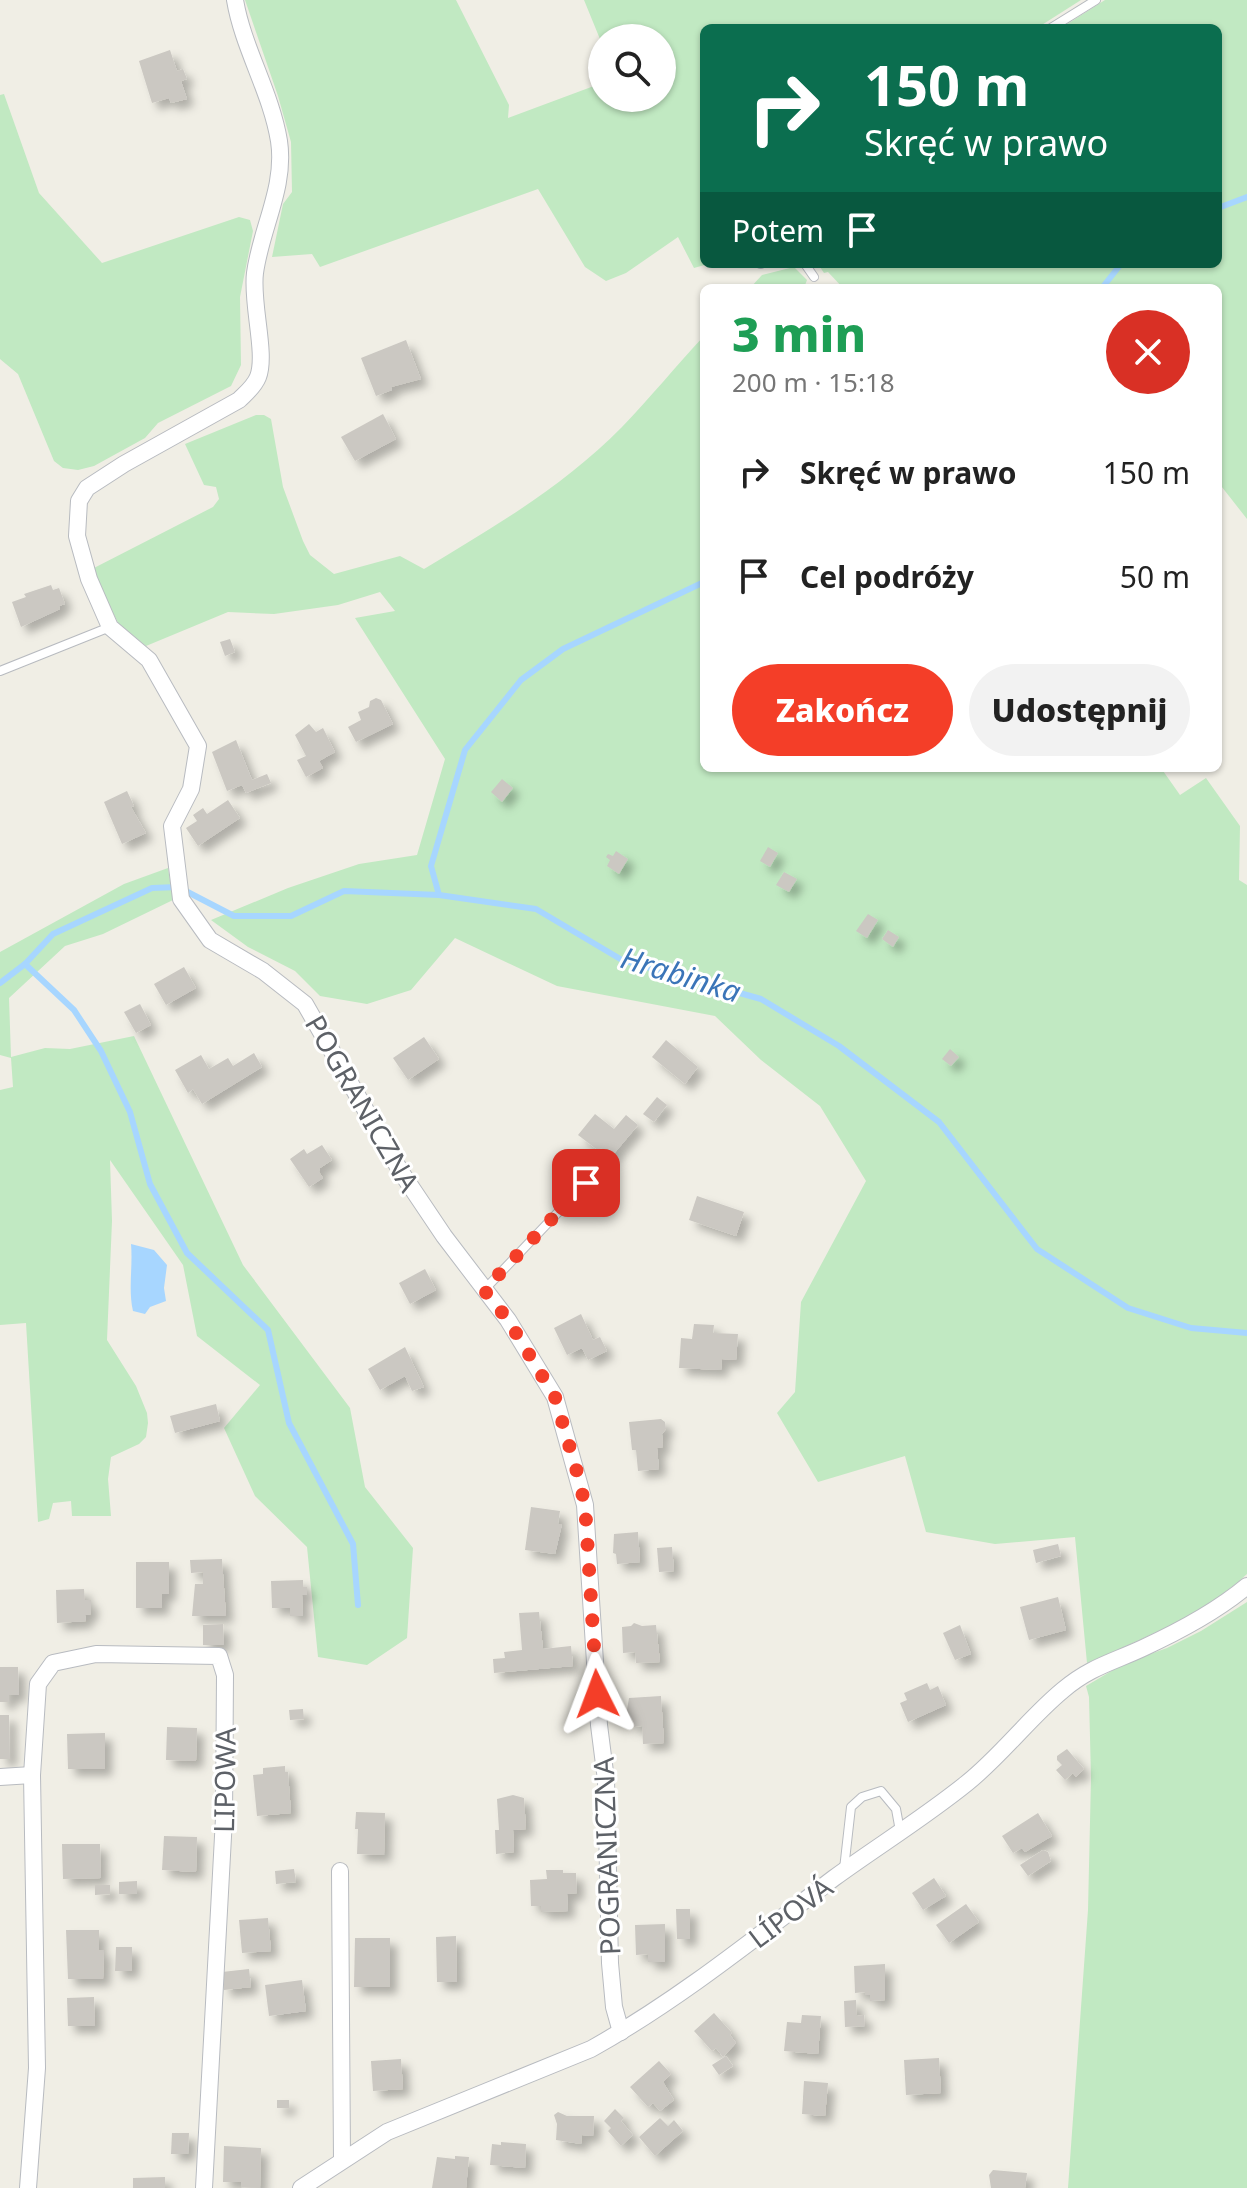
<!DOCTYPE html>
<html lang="pl">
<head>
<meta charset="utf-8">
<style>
  :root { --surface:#fff; --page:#f2f2f2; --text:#222; --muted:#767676; --accent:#f43e28 }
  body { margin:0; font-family:"Noto Sans",sans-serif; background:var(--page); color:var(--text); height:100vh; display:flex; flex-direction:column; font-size:30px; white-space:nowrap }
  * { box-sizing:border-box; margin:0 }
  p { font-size:26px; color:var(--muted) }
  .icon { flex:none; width:44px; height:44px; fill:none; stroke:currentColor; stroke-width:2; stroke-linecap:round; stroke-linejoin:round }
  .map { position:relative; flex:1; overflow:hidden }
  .side { position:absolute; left:700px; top:284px; width:522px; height:488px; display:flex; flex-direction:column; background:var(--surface); border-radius:12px; box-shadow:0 2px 6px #0004 }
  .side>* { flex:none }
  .hud { position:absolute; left:700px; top:24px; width:522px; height:244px; border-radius:12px; box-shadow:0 2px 6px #0004; background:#0b6e4f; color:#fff; overflow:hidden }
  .buttons { position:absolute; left:588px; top:24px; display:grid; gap:16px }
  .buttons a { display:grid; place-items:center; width:88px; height:88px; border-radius:50%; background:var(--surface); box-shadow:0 2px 6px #0004; font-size:40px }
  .pin { position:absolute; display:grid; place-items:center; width:68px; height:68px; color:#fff; margin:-34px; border-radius:16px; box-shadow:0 4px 12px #0006 }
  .me { position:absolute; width:88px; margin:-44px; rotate:357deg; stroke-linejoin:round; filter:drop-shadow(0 0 6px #0008) }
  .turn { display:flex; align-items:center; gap:28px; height:168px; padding:0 32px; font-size:36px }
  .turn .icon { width:104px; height:104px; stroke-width:2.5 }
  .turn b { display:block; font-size:56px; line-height:68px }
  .then { display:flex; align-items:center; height:76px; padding:0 32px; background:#0003; gap:16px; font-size:30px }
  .round { display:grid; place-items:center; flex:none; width:84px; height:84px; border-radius:42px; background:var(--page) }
  .headline { display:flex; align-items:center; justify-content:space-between; height:136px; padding:0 32px }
  h1 { font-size:48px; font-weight:800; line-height:60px; color:#1e9e55 }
  .cta { display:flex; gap:16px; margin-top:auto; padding:16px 32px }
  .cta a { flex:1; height:92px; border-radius:48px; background:var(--accent); color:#fff; font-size:32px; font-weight:800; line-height:92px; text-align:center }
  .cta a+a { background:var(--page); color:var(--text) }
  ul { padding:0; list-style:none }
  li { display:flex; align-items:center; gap:24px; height:104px; padding:0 32px }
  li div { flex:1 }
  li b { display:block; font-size:30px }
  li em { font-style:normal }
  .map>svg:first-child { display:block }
  .green { fill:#c1e9c2 }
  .water { fill:#a7d6ff }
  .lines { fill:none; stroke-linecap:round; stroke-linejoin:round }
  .stream { stroke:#a7d6ff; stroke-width:6 }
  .building { fill:#cbc8c2; filter:url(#shadow) }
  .service-casing { stroke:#b8bbc0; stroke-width:10 }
  .minor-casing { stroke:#b8bbc0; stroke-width:18 }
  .service { stroke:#fff; stroke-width:8 }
  .minor { stroke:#fff; stroke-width:16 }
  .route { stroke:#f43e28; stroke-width:14; stroke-dasharray:0 25.2 }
  .labels { text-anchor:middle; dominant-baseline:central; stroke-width:6; stroke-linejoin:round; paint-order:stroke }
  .street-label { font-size:28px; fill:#5d6167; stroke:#fff }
  .water-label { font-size:30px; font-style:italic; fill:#3b75b8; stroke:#fff }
</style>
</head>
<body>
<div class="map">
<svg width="1247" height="2188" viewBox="0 0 1247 2188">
  <defs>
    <filter id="shadow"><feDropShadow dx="7" dy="7" stdDeviation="4" flood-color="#0004"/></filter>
  </defs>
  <rect width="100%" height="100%" fill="#f0eee5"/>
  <g class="green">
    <path d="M 245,0 L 456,0 L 509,105 L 508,118 L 602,83 L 602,98 L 662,98 L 662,38 L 602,38 L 602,44 L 584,0 L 1081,0 L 1037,28 L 704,28 L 704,264 L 708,264 L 694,268 L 678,237 L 626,273 L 606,281 L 585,267 L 538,189 L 320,267 L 312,254 L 272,257 L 283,204 L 292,192 L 291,142 L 278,96 Z"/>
    <path d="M 1105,0 L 1247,0 L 1247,519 L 1218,482 L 1218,288 L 843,288 L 828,272 L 824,273 L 818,264 L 1218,264 L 1218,28 L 1061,28 Z"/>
    <path d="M 4,94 L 39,193 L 102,263 L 239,217 L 250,220 L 253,231 L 240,297 L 241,365 L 231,386 L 158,423 L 145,438 L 94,466 L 78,470 L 63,468 L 54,461 L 18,374 L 0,359 L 0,95 Z"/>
    <path d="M 794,267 L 807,280 L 804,288 L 750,288 L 762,275 Z"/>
    <path d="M 704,336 L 704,768 L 1161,768 L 1180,795 L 1206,778 L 1240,826 L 1239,880 L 1247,885 L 1247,1574 C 1203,1615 1142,1639 1087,1663 L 1075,1537 L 995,1544 L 926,1532 L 905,1456 L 818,1482 L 777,1413 L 795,1392 L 801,1302 L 866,1181 L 820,1106 L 761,1060 L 715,1016 L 557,986 L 455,938 L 411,990 L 367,1004 L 320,996 L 295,971 L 248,947 L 211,920 L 288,888 L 359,864 L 417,855 L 445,759 L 355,618 L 395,611 L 380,592 L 338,605 L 274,614 L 228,612 L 146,646 L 118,623 L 92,569 L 213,507 L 219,499 L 216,487 L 204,485 L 185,444 L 256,415 L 264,415 L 271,419 L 283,487 L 303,541 L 310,555 L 334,574 L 400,556 L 424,569 C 494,527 564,486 622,427 C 650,398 676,366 704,336 Z"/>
    <path d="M 168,868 L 173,900 L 103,934 L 65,946 L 9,998 L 11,1057 L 45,1048 L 70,1049 L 134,1036 L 243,1265 L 350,1408 L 365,1487 L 413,1548 L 407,1638 L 367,1665 L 318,1657 L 307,1547 L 255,1496 L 224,1428 L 260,1385 L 197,1336 L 183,1265 L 110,1160 L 112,1221 L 107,1340 L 136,1386 L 147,1413 L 148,1423 L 146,1437 L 139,1444 L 111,1457 L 108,1479 L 111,1516 L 72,1516 L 71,1501 L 53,1503 L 49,1519 L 38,1522 L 26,1323 L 0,1325 L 0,1090 L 13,1087 L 11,1058 L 0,1055 L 0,952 L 124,884 Z"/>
    <path d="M 1247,1602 L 1247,2188 L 1068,2188 L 1088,1910 L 1091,1778 L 1089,1697 L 1086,1686 L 1125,1663 L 1167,1648 L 1201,1631 Z"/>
  </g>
  <path class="water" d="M 131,1244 L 154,1250 L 167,1265 L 164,1288 L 166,1301 L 150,1307 L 145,1314 L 133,1311 C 128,1289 133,1267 131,1244 Z"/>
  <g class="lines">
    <g class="stream">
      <path d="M 1218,208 L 1247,197"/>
      <path d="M 1102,288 L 1121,264"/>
      <path d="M 439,895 L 431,866 L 465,750 L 521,680 L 563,649 L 704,582"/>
      <path d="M 25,964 L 74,1010 L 101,1051 L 130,1112 L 150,1184 L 187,1253 L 268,1330 L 289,1423 L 353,1544 L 358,1605"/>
      <path d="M 0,983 L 25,964 L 53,934 L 152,888 L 178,887 L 234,916 L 291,916 L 344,891 L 439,895 L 536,909 L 622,960 L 761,999 L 839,1046 L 939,1122 L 1037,1249 L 1128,1308 L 1191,1328 L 1247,1333"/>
    </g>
  </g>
  <g class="building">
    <path d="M 170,50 L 177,71 L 183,69 L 187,79 L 181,81 L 187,99 L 171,103 L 169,98 L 152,103 L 139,61 Z"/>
    <path d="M 406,340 L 421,379 L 391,387 L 392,390 L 376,396 L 361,358 Z"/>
    <path d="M 383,414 L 396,439 L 355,461 L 341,437 Z"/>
    <path d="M 51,585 L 53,590 L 59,588 L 65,604 L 59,606 L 60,609 L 21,627 L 12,602 L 26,597 L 24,594 Z"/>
    <path d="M 230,639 L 235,652 L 225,656 L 220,642 Z"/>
    <path d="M 376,698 L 381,700 L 393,724 L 356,742 L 348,727 L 361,720 L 358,712 L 369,707 L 370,701 Z"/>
    <path d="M 309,724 L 316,732 L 323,728 L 335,752 L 319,761 L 323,768 L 306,777 L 297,760 L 306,756 L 295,735 Z"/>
    <path d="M 236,740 L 252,780 L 267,774 L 271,783 L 246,793 L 242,785 L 227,791 L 212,752 Z"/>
    <path d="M 502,779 L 513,788 L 502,802 L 491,792 Z"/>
    <path d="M 127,791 L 134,806 L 131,807 L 146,833 L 122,844 L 104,802 Z"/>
    <path d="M 228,800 L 240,818 L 198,846 L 186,828 L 197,821 L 193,815 L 203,808 L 207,814 Z"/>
    <path d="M 768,847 L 778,853 L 770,867 L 760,861 Z"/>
    <path d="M 616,851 L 628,859 L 619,874 L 607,866 L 610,860 L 606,857 L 608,854 L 613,856 Z"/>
    <path d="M 784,872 L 797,879 L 789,892 L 776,885 Z"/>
    <path d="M 868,914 L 878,920 L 867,938 L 856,931 Z"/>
    <path d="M 888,930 L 899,937 L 893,947 L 882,939 Z"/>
    <path d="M 184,967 L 196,988 L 166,1005 L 154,984 Z"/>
    <path d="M 140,1004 L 151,1025 L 136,1033 L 124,1012 Z"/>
    <path d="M 424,1037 L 439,1059 L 408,1080 L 393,1058 Z"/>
    <path d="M 666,1040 L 698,1067 L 685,1084 L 652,1057 Z"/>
    <path d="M 950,1049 L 959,1057 L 951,1066 L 942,1059 Z"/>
    <path d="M 254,1053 L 262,1067 L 202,1104 L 193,1089 L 188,1093 L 175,1070 L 201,1055 L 209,1069 L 228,1058 L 233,1066 Z"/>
    <path d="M 657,1097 L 667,1105 L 654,1122 L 643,1114 Z"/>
    <path d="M 595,1114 L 614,1129 L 626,1115 L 638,1125 L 612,1156 L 601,1148 L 599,1151 L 578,1135 Z"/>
    <path d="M 322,1145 L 332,1160 L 320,1168 L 319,1172 L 323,1178 L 309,1187 L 290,1159 L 304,1149 L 307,1154 Z"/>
    <path d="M 697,1196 L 744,1212 L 736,1236 L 689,1220 Z"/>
    <path d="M 425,1269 L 436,1290 L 410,1304 L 399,1283 Z"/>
    <path d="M 581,1314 L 593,1340 L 600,1337 L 607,1351 L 588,1360 L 582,1348 L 567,1355 L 554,1328 Z"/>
    <path d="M 694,1324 L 714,1325 L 713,1333 L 738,1334 L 736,1360 L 722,1359 L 721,1370 L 679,1368 L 681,1338 L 692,1339 Z"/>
    <path d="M 405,1347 L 424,1387 L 412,1391 L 405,1376 L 380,1390 L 368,1369 Z"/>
    <path d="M 216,1404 L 220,1421 L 175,1433 L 170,1416 Z"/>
    <path d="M 661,1419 L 665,1422 L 666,1429 L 662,1434 L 663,1447 L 657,1448 L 659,1469 L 638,1471 L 636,1450 L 632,1450 L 629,1422 Z"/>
    <path d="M 531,1507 L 560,1511 L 558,1524 L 562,1524 L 555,1554 L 525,1550 Z"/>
    <path d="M 638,1532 L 640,1562 L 617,1564 L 616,1554 L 613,1553 L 614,1534 Z"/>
    <path d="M 1058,1544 L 1061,1556 L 1036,1563 L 1033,1550 Z"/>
    <path d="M 672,1547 L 674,1571 L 659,1572 L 657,1548 Z"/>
    <path d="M 222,1559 L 226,1616 L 192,1616 L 195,1584 L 203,1584 L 203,1572 L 191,1573 L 190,1560 Z"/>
    <path d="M 136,1562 L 169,1562 L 169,1594 L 162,1594 L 162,1608 L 136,1608 Z"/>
    <path d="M 303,1580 L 303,1587 L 307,1587 L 307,1595 L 302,1595 L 303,1616 L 290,1616 L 290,1608 L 272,1608 L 271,1581 Z"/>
    <path d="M 84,1589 L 85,1600 L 91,1600 L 91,1614 L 85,1615 L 86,1621 L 57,1623 L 56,1590 Z"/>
    <path d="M 1058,1597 L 1066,1630 L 1029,1640 L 1020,1607 Z"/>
    <path d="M 539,1612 L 543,1649 L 571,1646 L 573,1666 L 494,1673 L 493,1659 L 505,1658 L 504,1652 L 522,1650 L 519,1613 Z"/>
    <path d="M 634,1623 L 642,1626 L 656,1625 L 660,1662 L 636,1663 L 635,1652 L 623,1653 L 622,1627 L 631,1626 Z"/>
    <path d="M 223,1624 L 224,1645 L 203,1645 L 203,1625 Z"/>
    <path d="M 960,1625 L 971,1654 L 955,1660 L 943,1633 Z"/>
    <path d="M 0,1667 L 18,1667 L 19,1695 L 9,1695 L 9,1702 L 0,1702 Z"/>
    <path d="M 927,1683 L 930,1690 L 938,1686 L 946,1705 L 908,1722 L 900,1703 L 907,1700 L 904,1693 Z"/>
    <path d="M 661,1696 L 664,1743 L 643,1744 L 642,1726 L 631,1727 L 630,1720 L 626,1716 L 629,1698 Z"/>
    <path d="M 303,1709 L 304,1719 L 290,1720 L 289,1710 Z"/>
    <path d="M 0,1715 L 9,1715 L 10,1759 L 0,1759 Z"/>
    <path d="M 167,1727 L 197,1728 L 196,1761 L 166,1760 Z"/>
    <path d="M 105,1733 L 105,1769 L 68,1769 L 67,1734 Z"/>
    <path d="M 1067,1749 L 1084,1769 L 1076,1777 L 1073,1773 L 1065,1780 L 1056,1770 L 1062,1765 L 1057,1760 L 1057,1756 Z"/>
    <path d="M 285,1766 L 285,1772 L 288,1772 L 291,1813 L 257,1816 L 253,1775 L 263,1774 L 263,1768 Z"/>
    <path d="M 513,1795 L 524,1798 L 526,1829 L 513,1830 L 514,1852 L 496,1854 L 495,1830 L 499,1830 L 497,1799 Z"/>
    <path d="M 356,1812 L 385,1813 L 384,1855 L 357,1854 L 358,1829 L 355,1829 Z"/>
    <path d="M 1038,1813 L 1052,1836 L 1025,1852 L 1022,1848 L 1013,1853 L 1002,1836 Z"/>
    <path d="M 164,1836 L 197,1837 L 196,1872 L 162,1870 Z"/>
    <path d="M 62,1844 L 100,1844 L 101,1878 L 63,1879 Z"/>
    <path d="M 1043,1850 L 1048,1852 L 1051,1861 L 1028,1876 L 1020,1865 Z"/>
    <path d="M 294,1869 L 296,1882 L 276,1884 L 275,1871 Z"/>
    <path d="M 546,1870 L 563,1870 L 563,1873 L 576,1873 L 577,1893 L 567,1894 L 568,1911 L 541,1912 L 541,1906 L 531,1906 L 530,1880 L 547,1879 Z"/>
    <path d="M 934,1878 L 946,1896 L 923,1910 L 912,1893 Z"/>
    <path d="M 137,1881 L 137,1894 L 119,1894 L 119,1882 Z"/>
    <path d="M 95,1885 L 110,1885 L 110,1894 L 95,1895 Z"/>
    <path d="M 966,1904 L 979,1922 L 949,1943 L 936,1925 Z"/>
    <path d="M 676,1909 L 690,1909 L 690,1939 L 677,1939 Z"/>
    <path d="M 268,1918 L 271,1951 L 242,1953 L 239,1920 Z"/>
    <path d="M 665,1924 L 665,1962 L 648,1962 L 648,1954 L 636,1955 L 635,1925 Z"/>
    <path d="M 66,1930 L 99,1930 L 99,1950 L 104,1950 L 103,1979 L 68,1979 Z"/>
    <path d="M 456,1936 L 457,1982 L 437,1982 L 436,1937 Z"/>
    <path d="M 355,1938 L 390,1938 L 390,1987 L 354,1987 Z"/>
    <path d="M 116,1947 L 132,1947 L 132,1971 L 115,1971 Z"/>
    <path d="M 885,1964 L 885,2000 L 870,2001 L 870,1995 L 865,1995 L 865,1992 L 855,1993 L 854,1966 Z"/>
    <path d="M 249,1969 L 251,1987 L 224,1990 L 222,1972 Z"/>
    <path d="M 302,1980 L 306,2011 L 269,2016 L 265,1985 Z"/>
    <path d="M 94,1997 L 95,2026 L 68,2026 L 67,1998 Z"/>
    <path d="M 856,2000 L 857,2016 L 864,2015 L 865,2026 L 845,2027 L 844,2001 Z"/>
    <path d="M 714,2013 L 732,2033 L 730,2035 L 736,2043 L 723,2057 L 716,2048 L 712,2051 L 694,2031 Z"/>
    <path d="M 802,2015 L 821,2016 L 818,2054 L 784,2051 L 787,2022 L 801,2023 Z"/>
    <path d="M 726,2056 L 733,2066 L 719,2075 L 712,2065 Z"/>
    <path d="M 939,2058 L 941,2093 L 906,2095 L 904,2060 Z"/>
    <path d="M 401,2059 L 403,2089 L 373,2091 L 371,2061 Z"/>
    <path d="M 659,2061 L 671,2074 L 663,2082 L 674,2100 L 660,2111 L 653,2103 L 648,2107 L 630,2087 Z"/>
    <path d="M 804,2081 L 828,2083 L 825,2116 L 802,2114 Z"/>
    <rect x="277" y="2100" width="12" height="8"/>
    <path d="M 615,2109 L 624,2118 L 621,2121 L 633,2135 L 621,2146 L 608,2131 L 611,2128 L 604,2121 Z"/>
    <path d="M 558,2112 L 567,2116 L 594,2116 L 593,2136 L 582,2135 L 581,2144 L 556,2140 L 557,2124 L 554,2115 Z"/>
    <path d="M 660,2118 L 668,2126 L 674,2120 L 683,2131 L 655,2156 L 639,2137 Z"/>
    <path d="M 172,2133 L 189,2133 L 188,2154 L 171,2154 Z"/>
    <path d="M 501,2142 L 526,2144 L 525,2168 L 490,2165 L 492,2144 L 501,2145 Z"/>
    <path d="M 224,2146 L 261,2148 L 260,2188 L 241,2187 L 241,2182 L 223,2182 Z"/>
    <path d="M 455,2156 L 469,2157 L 466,2188 L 432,2188 L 437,2157 L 455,2159 Z"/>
    <path d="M 993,2170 L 1027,2173 L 1025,2188 L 991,2188 L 989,2175 Z"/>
    <path d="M 165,2177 L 165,2188 L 133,2188 L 133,2178 Z"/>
  </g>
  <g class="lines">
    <defs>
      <g id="service">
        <path d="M 1051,28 L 1096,0"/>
        <path d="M 760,264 L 761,264"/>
        <path d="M 805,264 L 814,277"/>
        <path d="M 0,671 L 110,627"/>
        <path d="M 485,1289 L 586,1183"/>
        <path d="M 844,1869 L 851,1807 L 862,1797 L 881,1791 L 896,1809 L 900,1831"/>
      </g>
      <g id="minor">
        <path d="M 235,0 C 243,48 271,92 279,141 C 286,187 261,228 255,273 C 251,303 267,354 258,377 C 254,387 246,393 239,400 L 124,464 L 87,488 L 79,501 L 77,536 L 89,579 L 110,627 L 149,660 L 198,746 L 191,789 L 172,826 L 181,899 L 210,940 L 263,971 L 305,1004 L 401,1172 L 444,1236 L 508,1320 L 555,1397 L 585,1505 L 599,1725 L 606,1780 L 610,1963 L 614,2007 L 621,2032"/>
        <path d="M 0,1777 L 32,1775"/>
        <path d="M 340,1871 L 342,2159"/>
        <path d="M 28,2188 L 37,2068 L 32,1775 L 38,1684 L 53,1663 L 96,1654 L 219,1656 L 225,1675 L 224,1818 L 204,2188"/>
        <path d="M 301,2188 L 387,2132 L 591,2049 C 677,2001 755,1938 834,1878 C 878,1846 925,1817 967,1783 C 1002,1755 1029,1718 1063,1690 C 1090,1667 1113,1662 1143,1648 C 1180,1631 1216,1612 1247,1586"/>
      </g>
    </defs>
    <use href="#service" class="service-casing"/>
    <use href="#minor" class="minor-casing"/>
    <use href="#service" class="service"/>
    <use href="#minor" class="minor"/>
  </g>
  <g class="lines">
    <path class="route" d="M 586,1183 L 484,1290 L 508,1320 L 555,1397 L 577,1472 L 585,1505 L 597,1694"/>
  </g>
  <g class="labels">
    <g class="street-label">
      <text transform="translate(363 1103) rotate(60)">POGRANICZNA</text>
      <text transform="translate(224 1780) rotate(-89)">LIPOWA</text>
      <text transform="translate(606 1856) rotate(-92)">POGRANICZNA</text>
      <text transform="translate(790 1912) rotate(-37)">LÍPOVÁ</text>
    </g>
    <g class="water-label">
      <text transform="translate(681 974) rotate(17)">Hrabinka</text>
    </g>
  </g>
</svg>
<div class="buttons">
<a><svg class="icon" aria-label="search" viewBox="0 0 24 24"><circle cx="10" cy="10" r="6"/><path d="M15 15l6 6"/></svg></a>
</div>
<div class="pin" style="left:586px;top:1183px;background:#d93025"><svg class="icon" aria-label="arrive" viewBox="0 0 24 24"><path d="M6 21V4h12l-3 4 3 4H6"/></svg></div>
<svg class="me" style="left:597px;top:1694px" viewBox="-20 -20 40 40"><path d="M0-17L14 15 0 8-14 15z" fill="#f43e28" stroke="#fff" stroke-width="4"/></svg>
<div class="hud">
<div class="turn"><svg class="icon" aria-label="right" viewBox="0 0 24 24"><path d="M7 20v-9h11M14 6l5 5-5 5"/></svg><div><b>150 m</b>Skręć w prawo</div></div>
<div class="then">Potem<svg class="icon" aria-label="arrive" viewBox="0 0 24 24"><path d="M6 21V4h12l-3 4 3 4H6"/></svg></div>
</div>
<section class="side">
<div class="headline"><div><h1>3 min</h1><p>200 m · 15:18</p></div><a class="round" style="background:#d93025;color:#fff"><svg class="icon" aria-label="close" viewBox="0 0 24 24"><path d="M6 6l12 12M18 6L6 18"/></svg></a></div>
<ul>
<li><svg class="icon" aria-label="right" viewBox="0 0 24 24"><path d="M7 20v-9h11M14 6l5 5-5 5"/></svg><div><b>Skręć w prawo</b></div><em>150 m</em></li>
<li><svg class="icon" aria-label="arrive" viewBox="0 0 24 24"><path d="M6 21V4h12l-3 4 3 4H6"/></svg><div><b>Cel podróży</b></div><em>50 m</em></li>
</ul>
<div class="cta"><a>Zakończ</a><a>Udostępnij</a></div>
</section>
</div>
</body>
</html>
